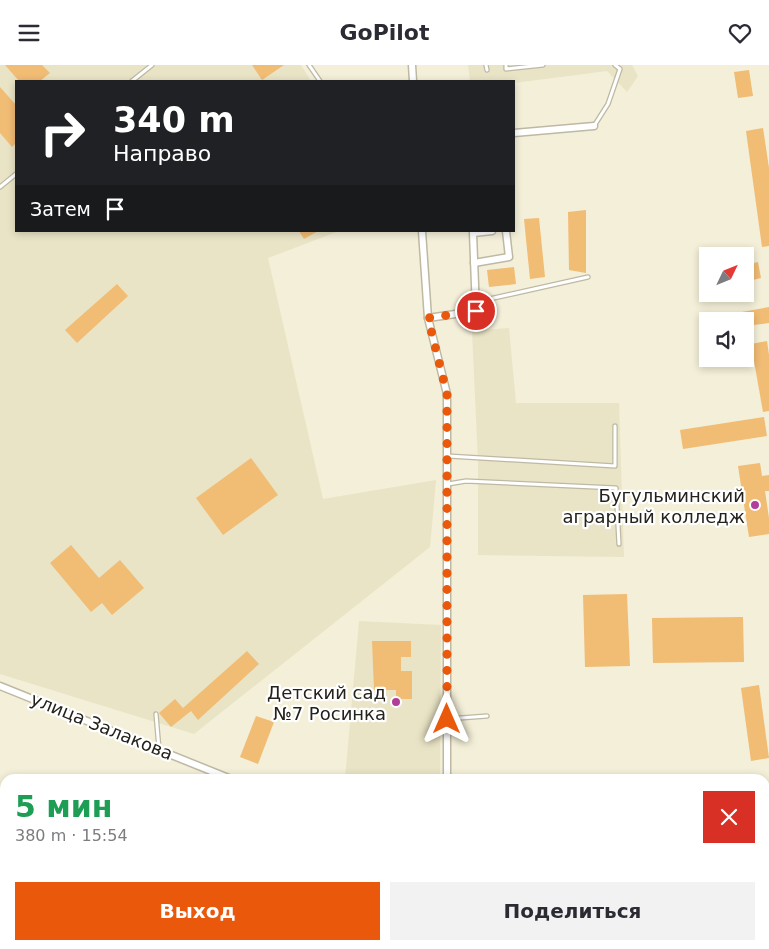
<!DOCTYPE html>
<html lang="ru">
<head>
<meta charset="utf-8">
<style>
  :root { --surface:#fff; --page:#f2f2f3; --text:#2b2b33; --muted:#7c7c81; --accent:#ea580c }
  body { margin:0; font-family:"DejaVu Sans",sans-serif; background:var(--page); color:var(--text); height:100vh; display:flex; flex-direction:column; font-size:19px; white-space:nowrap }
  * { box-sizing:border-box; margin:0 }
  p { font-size:16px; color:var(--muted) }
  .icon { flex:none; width:28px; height:28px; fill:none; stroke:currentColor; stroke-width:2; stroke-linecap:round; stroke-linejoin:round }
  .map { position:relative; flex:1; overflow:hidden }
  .details { position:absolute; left:0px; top:709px; width:770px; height:176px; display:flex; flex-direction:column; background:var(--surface); border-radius:15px 15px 0 0; box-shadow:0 2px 8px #0003 }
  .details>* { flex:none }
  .guide { position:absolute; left:15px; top:15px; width:500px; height:152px; border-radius:0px; box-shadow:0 2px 8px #0003; background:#202124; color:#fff; overflow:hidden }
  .needle { width:32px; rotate:47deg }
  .tools { position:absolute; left:699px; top:182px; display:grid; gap:10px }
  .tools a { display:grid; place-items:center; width:55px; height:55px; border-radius:0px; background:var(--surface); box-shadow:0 2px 8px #0003; font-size:25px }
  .pin { position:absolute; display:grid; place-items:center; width:42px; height:42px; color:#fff; margin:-21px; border:2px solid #fff; border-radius:50%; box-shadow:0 1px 5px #0007 }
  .me { position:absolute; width:55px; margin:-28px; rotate:0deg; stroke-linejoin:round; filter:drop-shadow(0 0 4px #0008) }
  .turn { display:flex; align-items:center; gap:18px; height:105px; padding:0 15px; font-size:22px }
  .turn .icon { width:65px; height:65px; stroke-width:2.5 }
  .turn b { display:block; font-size:35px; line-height:42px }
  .then { display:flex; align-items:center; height:48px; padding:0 15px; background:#0003; gap:10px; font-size:19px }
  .round { display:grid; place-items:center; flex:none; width:52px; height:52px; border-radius:0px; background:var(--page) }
  .summary { display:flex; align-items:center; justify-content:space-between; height:85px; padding:0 15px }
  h1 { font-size:30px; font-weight:800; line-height:38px; color:#1e9e55 }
  .primary-button { display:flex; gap:10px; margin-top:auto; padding:10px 15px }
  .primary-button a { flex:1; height:58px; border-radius:0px; background:var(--accent); color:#fff; font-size:20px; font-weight:800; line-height:58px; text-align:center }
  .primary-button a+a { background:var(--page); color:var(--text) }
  header { display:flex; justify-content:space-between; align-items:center; height:65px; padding:0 15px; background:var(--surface); font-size:22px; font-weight:800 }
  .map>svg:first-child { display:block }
  .built { fill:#eae4c6 }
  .building { fill:#f1bc74 }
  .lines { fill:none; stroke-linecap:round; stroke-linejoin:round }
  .service-casing { stroke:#beb9a4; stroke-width:5.5 }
  .minor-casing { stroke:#beb9a4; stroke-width:9 }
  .service { stroke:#fff; stroke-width:3 }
  .minor { stroke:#fff; stroke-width:6 }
  .route { stroke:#ea580c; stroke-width:9; stroke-dasharray:0 16.2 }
  .poi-dot { fill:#b13e98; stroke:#fff; stroke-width:2 }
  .labels { text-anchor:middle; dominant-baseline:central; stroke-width:4.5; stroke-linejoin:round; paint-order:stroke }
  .poi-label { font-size:18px; fill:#24221a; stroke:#fff; text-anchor:end }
  .street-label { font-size:18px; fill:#24221a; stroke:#fff }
</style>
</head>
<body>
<header><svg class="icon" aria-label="menu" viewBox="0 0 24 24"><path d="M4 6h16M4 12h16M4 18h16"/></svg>GoPilot<svg class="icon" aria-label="heart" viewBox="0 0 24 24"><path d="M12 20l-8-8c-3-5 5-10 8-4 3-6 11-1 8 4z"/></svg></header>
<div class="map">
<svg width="769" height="884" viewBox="0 0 769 884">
  <rect width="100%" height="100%" fill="#f3efd8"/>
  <g class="built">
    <path d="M 0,0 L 301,0 L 311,16 L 16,16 L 16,166 L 339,166 L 268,193 L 323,434 L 436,415 L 430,482 L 194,669 L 0,609 Z"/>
    <path d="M 468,0 L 632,0 L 638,11 L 627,27 L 607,6 L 514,18 L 514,16 L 470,16 Z"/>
    <path d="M 509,263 L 516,338 L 619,338 L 624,492 L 478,490 L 478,397 L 472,266 Z"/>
    <path d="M 359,556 L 441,560 L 440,714 L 345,714 Z"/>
  </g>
  <g class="building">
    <path d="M 5,0 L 42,0 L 50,8 L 40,16 L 19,16 Z"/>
    <path d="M 252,0 L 284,0 L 262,15 Z"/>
    <path d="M 749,5 L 753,31 L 738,33 L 734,7 Z"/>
    <path d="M 0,22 L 16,40 L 16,78 L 12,82 L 0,68 Z"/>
    <path d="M 763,63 L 769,103 L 769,181 L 762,182 L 746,66 Z"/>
    <path d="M 586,145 L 586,208 L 569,205 L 568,147 Z"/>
    <path d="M 539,153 L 545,212 L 530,214 L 524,154 Z"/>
    <path d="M 299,166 L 318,166 L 304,174 Z"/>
    <path d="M 758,197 L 761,213 L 745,217 L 745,200 Z"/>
    <path d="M 514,202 L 516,219 L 489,222 L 487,205 Z"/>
    <path d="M 117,219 L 128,231 L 77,278 L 65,265 Z"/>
    <path d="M 769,242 L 769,258 L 745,261 L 745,256 L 726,256 L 725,250 Z"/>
    <path d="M 767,276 L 769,290 L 769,346 L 763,347 L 751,279 Z"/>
    <path d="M 764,352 L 767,371 L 683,384 L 680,365 Z"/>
    <path d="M 251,393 L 278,430 L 223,470 L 196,433 Z"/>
    <path d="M 760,398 L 762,411 L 769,410 L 769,426 L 765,426 L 769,453 L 769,469 L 749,472 L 738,401 Z"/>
    <path d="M 71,480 L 99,513 L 120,495 L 144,523 L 112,550 L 102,538 L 91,547 L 50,498 Z"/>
    <path d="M 627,529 L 630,601 L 585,602 L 583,530 Z"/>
    <path d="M 743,552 L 744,597 L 653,598 L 652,553 Z"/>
    <path d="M 372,576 L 411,576 L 411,592 L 401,592 L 401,606 L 412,606 L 412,634 L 396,634 L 396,625 L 374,625 Z"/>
    <path d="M 247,586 L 259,599 L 198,655 L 191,646 L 171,662 L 159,648 L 175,634 L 183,643 Z"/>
    <path d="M 759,620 L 769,693 L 751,696 L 741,623 Z"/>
    <path d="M 256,651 L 274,657 L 258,699 L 240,692 Z"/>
  </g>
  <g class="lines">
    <defs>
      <g id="service">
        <path d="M 309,0 L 320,16"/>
        <path d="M 486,0 L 487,5"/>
        <path d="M 506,0 L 506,4 L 543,0"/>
        <path d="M 132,16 L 152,0"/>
        <path d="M 594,61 L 608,39 L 620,4 L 615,0"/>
        <path d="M 0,122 L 16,109"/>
        <path d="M 476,237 L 588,212"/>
        <path d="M 448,391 L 615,401 L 615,361"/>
        <path d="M 448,419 L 466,416 L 616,423 L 619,479"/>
        <path d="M 156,649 L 159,684"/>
        <path d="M 447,654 L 487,651"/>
        <path d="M 765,731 L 769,730"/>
        <path d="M 269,880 L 295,884"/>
        <path d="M 149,884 L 151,880"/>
        <path d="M 369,884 L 371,880"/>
      </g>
      <g id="minor">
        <path d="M 412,0 L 413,16"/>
        <path d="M 514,68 L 594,61"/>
        <path d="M 422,166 L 428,253 L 447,329 L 447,714"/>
        <path d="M 474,198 L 509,192 L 506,166"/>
        <path d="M 428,253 L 476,246 L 473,168 L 492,166"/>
        <path d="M 0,621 L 231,714"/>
        <path d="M 765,871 L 769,870"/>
      </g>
    </defs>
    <use href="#service" class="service-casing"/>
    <use href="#minor" class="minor-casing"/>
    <use href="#service" class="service"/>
    <use href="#minor" class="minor"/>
  </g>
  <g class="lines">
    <path class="route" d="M 447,654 L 447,329 L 428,253 L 476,246"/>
  </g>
  <g class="poi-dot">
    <circle cx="755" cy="440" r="5"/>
    <circle cx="396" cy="637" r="5"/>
  </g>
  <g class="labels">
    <g class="poi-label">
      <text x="745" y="430">Бугульминский<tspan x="745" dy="21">аграрный колледж</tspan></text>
      <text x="386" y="627">Детский сад<tspan x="386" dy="21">№7 Росинка</tspan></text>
    </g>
    <g class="street-label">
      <text transform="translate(102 661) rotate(22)">улица Залакова</text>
    </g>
  </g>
</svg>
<div class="tools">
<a><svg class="needle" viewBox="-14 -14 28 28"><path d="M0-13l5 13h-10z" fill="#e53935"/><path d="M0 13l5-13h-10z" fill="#7c7c81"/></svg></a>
<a><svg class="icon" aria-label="sound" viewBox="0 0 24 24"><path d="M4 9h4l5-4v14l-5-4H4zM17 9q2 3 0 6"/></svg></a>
</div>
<div class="pin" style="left:476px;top:246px;background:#d93025"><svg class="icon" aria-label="arrive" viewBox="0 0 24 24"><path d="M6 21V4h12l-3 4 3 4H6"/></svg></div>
<svg class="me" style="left:447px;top:654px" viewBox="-20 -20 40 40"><path d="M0-17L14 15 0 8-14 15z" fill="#ea580c" stroke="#fff" stroke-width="4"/></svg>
<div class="guide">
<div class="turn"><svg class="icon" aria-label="right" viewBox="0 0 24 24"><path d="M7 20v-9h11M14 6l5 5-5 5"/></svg><div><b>340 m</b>Направо</div></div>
<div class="then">Затем<svg class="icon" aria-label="arrive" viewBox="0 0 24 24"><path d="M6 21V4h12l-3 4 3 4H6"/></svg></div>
</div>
<section class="details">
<div class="summary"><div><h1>5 мин</h1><p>380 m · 15:54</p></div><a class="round" style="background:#d93025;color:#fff"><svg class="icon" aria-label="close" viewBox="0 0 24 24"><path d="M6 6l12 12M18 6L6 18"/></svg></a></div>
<div class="primary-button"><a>Выход</a><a>Поделиться</a></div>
</section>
</div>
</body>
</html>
